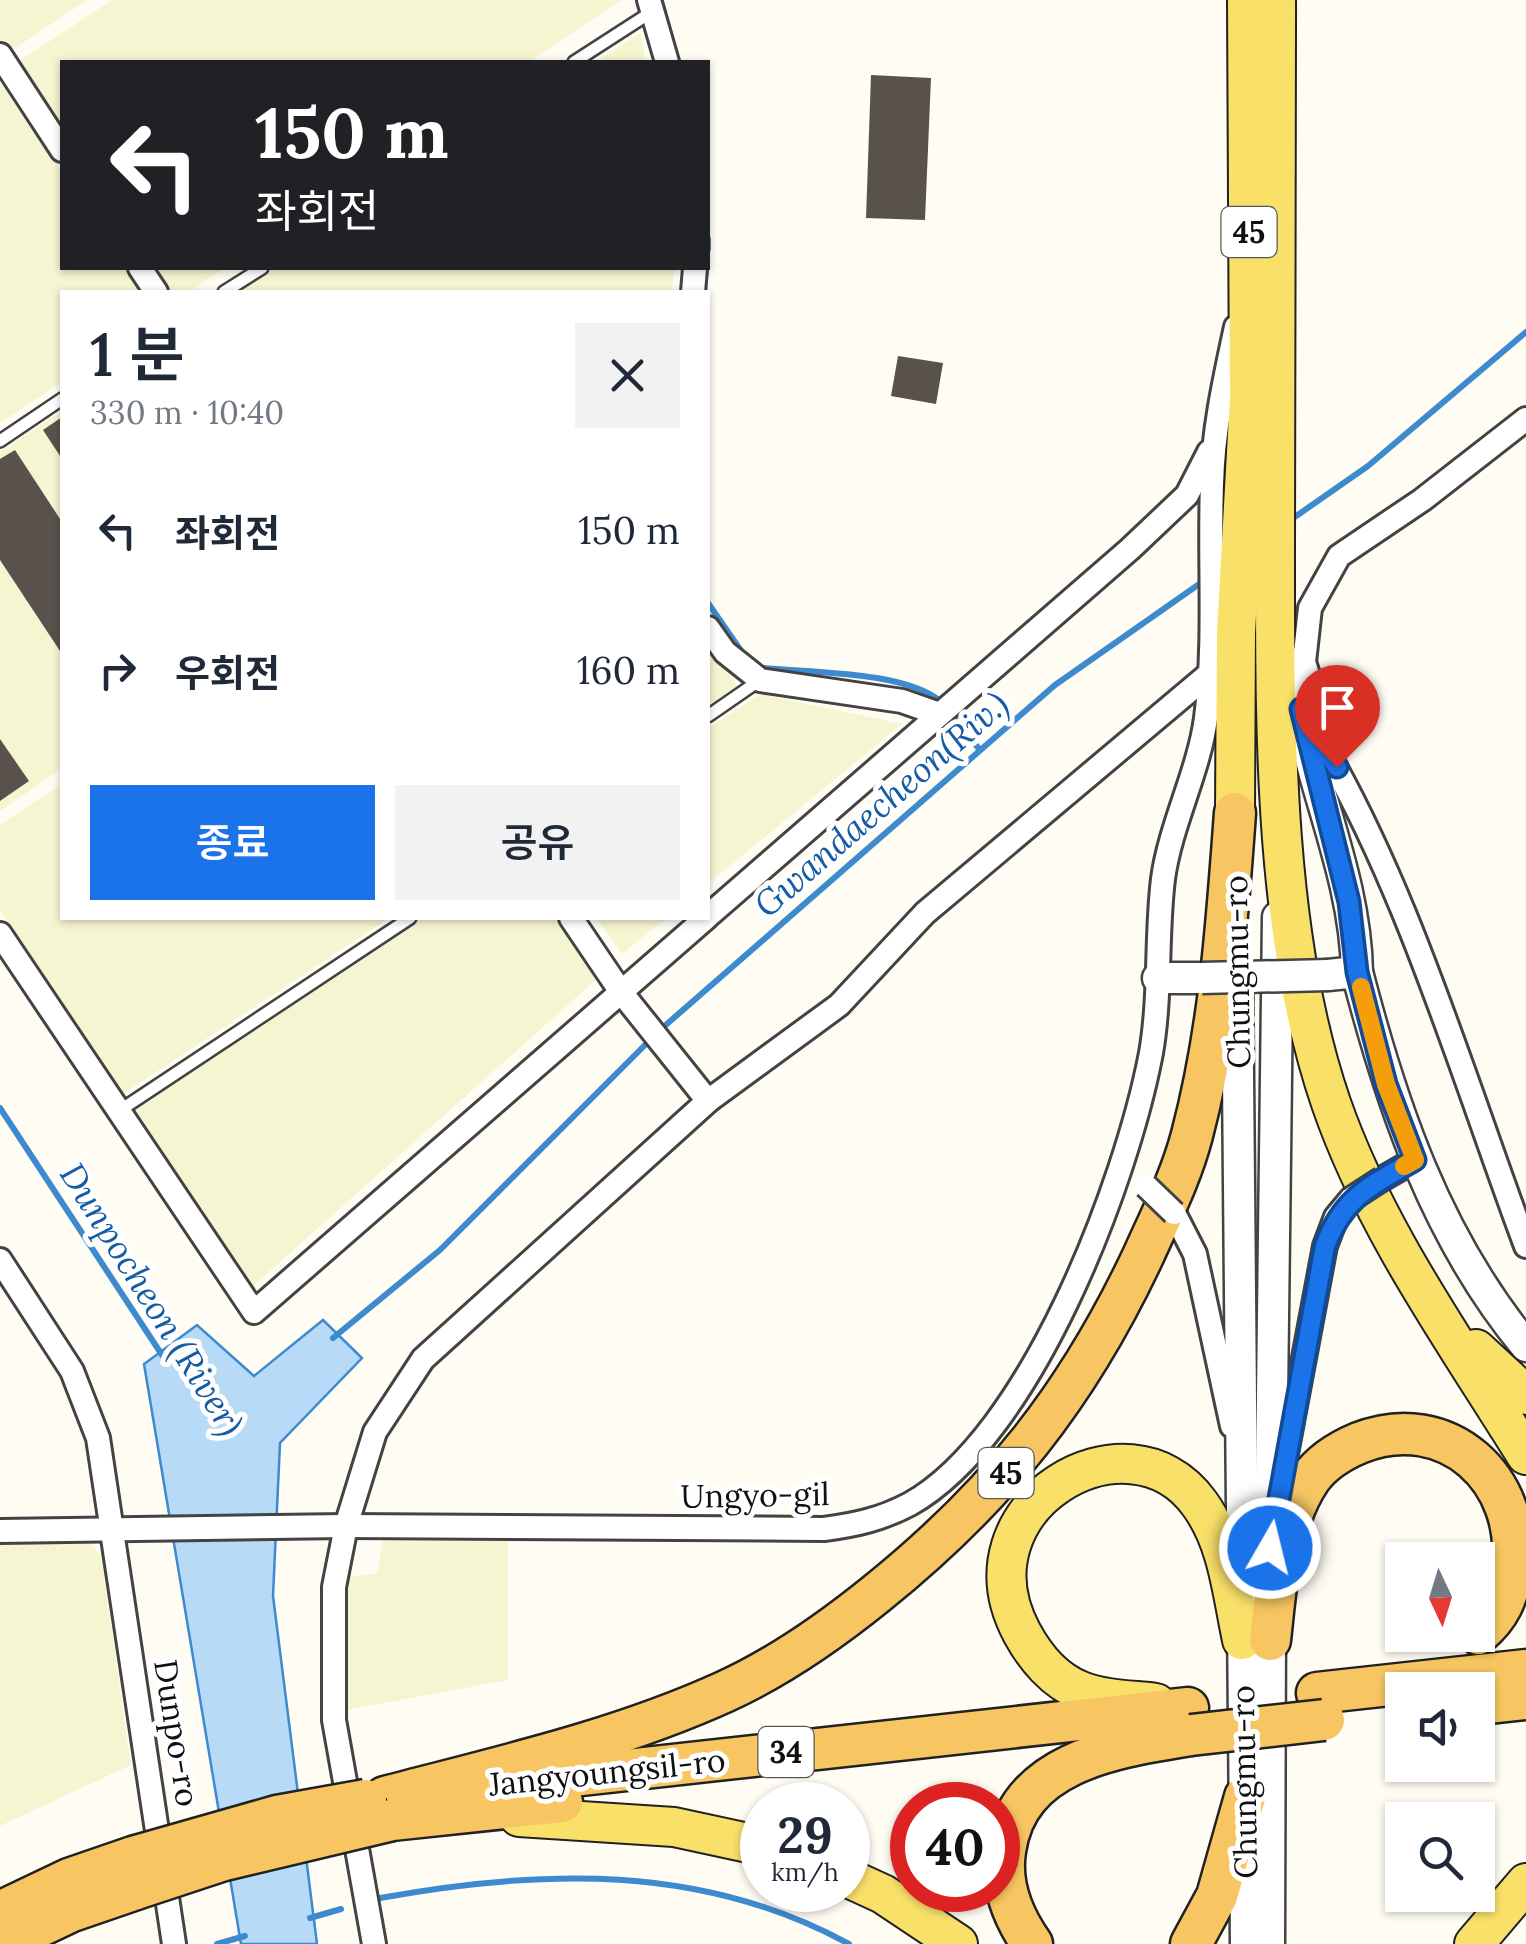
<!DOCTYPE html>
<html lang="ko">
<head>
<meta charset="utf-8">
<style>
  :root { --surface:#fff; --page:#f2f2f3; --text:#1f2937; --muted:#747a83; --accent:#1a73e8 }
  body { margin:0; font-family:Lora,"Noto Sans KR",serif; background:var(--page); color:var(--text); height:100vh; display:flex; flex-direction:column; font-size:38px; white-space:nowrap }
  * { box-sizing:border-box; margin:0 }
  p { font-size:32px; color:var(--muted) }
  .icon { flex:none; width:55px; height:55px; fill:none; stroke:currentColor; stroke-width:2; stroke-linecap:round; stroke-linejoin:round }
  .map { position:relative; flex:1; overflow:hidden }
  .panel { position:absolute; left:60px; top:290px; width:650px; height:630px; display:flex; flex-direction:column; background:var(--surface); border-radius:0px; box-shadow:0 2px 8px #0004 }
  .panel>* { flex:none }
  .top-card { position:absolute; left:60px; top:60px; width:650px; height:210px; border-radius:0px; box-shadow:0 2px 8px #0004; background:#202124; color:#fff; overflow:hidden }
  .needle { width:65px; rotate:176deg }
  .controls { position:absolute; left:1385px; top:1542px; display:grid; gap:20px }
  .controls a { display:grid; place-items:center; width:110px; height:110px; border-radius:0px; background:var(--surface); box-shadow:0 2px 8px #0004; font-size:50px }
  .speed { position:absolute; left:740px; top:1782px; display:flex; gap:20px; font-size:50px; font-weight:700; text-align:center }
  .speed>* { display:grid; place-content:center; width:130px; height:130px; border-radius:50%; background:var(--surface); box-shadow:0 2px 8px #0004; line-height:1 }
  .speed small { font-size:25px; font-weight:400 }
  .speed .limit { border:15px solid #d22; background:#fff; color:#111 }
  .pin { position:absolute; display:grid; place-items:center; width:85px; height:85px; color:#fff; margin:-102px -42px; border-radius:50% 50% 50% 0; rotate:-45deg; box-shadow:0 0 10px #0007 }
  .pin .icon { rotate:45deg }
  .me { position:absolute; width:110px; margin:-55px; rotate:8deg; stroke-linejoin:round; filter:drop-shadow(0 0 8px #0008) }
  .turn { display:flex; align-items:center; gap:35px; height:210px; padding:0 30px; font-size:45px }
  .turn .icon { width:130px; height:130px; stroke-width:2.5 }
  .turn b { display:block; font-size:70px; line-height:85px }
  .round { display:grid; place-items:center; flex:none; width:105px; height:105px; border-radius:0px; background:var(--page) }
  .headline { display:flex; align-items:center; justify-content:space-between; height:170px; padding:0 30px }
  h1 { font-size:60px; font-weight:600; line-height:75px }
  .button { display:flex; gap:20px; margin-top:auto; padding:20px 30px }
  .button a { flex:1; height:115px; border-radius:0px; background:var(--accent); color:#fff; font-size:40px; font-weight:600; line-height:115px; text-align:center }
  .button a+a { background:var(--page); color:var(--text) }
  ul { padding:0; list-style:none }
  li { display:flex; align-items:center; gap:30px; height:140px; padding:0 30px }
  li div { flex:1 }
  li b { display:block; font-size:38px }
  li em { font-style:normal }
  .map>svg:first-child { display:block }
  .farmland { fill:#f6f5d2 }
  .water { fill:#b7daf7; stroke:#3d8acf; stroke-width:2.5 }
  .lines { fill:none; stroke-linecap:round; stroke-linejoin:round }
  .stream { stroke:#3d8acf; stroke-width:6 }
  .building { fill:#59524c }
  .service-casing { stroke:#434343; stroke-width:16 }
  .minor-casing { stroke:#434343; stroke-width:28 }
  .tertiary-casing { stroke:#434343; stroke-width:35 }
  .primary-casing { stroke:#212121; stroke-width:42 }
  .trunk-casing { stroke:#212121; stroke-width:45 }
  .service { stroke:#fff; stroke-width:11 }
  .minor { stroke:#fff; stroke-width:22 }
  .tertiary { stroke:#fff; stroke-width:30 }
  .primary { stroke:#f9e069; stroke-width:38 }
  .trunk { stroke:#f7c662; stroke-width:40 }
  .minor-bridge-casing { stroke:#434343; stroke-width:28; stroke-linecap:butt }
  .tertiary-bridge-casing { stroke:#434343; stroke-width:35; stroke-linecap:butt }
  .trunk-bridge-casing { stroke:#212121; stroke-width:45; stroke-linecap:butt }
  .minor-bridge { stroke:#fff; stroke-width:22 }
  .tertiary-bridge { stroke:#fff; stroke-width:30 }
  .trunk-bridge { stroke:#f7c662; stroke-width:40 }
  .route-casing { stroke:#114b97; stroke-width:25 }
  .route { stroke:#1a73e8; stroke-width:18 }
  .slow { stroke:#f59e0b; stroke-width:18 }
  .labels { text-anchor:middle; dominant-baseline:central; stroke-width:10; stroke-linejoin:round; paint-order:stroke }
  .shield { fill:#fff; stroke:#585858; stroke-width:2.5 }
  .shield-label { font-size:30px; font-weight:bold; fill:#101010 }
  .street-label { font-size:32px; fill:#101010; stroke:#fff }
  .water-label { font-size:35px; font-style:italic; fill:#165ca4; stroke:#fff }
</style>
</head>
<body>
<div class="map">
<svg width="1526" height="1944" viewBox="0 0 1526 1944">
  <rect width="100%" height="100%" fill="#fffdf3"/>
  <g class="farmland">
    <path d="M 0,0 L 87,0 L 8,53 L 0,42 Z"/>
    <path d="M 112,0 L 622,0 L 529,62 L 62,62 L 62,136 L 13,65 Z"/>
    <path d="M 641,33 L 645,62 L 594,62 Z"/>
    <path d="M 0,78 L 62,172 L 62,268 L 125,268 L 142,292 L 62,292 L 62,382 L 0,423 Z"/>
    <path d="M 154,268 L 225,268 L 188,292 L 171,292 Z"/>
    <path d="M 270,268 L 675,268 L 671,292 L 230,292 Z"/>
    <path d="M 62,411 L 62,768 L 0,811 L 0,452 Z"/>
    <path d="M 708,640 L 737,686 L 708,706 Z"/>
    <path d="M 761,694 L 902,724 L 708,884 L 708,728 Z"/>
    <path d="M 62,784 L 62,918 L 389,918 L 119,1097 L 0,911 L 0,825 Z"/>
    <path d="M 422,918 L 560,918 L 598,978 L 251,1288 L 130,1113 Z"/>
    <path d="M 596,918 L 667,918 L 622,954 Z"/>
    <path d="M 383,1541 L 508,1541 L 508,1680 L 342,1711 L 339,1625 L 346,1577 L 377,1574 Z"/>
    <path d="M 0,1543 L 91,1544 L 101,1555 L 131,1765 L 0,1826 Z"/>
  </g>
  <path class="water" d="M 323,1320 L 362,1358 L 280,1443 L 273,1596 L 317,1944 L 241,1944 L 144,1364 L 197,1325 L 254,1376 Z"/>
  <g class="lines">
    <g class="stream">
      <path d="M 661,1 L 676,56"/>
      <path d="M 708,239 L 708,249"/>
      <path d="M 704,292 L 706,268"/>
      <path d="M 1289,521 L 1368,466 L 1526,332"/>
      <path d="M 708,603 L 744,655"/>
      <path d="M 756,667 C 805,673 902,670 940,701"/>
      <path d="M 954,718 L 980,750"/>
      <path d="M 660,1030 L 1055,685 L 1205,580"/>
      <path d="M 0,1108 L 164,1358"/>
      <path d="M 333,1338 L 440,1250 L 651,1039"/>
      <path d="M 380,1898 C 540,1869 701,1863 849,1944"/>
      <path d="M 310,1918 L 341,1909"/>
      <path d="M 217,1944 L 245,1936"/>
    </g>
  </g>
  <g class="building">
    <path d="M 871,75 L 931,78 L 925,220 L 866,218 Z"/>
    <path d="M 898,356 L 943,363 L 936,404 L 891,396 Z"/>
    <path d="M 62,417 L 62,459 L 43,430 Z"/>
    <path d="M 15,450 L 62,522 L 62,654 L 0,560 L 0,459 Z"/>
    <path d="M 0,739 L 29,781 L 0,801 Z"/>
  </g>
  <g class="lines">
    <defs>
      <g id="service">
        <path d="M 574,62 L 653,11"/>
        <path d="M 224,292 L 262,268"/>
        <path d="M 0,441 L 62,399"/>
        <path d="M 708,716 L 760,680"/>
        <path d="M 119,1111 L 410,918"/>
      </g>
      <g id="minor">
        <path d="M 649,0 L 667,62"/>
        <path d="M 0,55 L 62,150"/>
        <path d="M 140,268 L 156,292"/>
        <path d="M 693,292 L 695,268"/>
        <path d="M 708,628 L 725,652 L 760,680 L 902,701 L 939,714"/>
        <path d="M 1307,719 C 1404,873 1462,1075 1526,1246"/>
        <path d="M 1328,739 L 1304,662 L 1310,608 L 1339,556 L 1422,500 L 1526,419"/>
        <path d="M 708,916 L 1130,549 L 1187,495 L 1209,452"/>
        <path d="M 571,918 L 621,992 L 708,1101"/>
        <path d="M 0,934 L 254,1312 L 706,918"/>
        <path d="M 1382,1179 L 1415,1160"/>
        <path d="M 1174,1213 L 1195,1254 L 1232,1426"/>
        <path d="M 0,1260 L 72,1371 L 98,1438 L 174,1944"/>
        <path d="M 1280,1486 L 1325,1246 L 1336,1217 L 1351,1199"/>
        <path d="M 0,1531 L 346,1526 L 824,1529 C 855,1525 882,1519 910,1504 C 1031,1436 1126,1184 1151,1053 C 1161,995 1156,936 1163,879 C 1170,826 1199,771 1206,718 C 1216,641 1209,562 1212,484 C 1213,432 1225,378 1236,327"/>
        <path d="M 374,1944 L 334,1720 L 334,1587 L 346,1526 L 375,1432 L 423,1359 L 708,1101 L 839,1005 L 925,913 L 1208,675"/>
      </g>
      <g id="tertiary">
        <path d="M 1281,655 C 1295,695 1304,734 1315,775 C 1333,839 1356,904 1357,972"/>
        <path d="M 1237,967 L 1246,1944"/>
        <path d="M 1328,975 L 1357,972 C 1392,1107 1436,1237 1526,1346"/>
        <path d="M 1158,978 L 1202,978"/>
        <path d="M 1270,1556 L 1278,917"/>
        <path d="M 1269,1944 L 1270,1622"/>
      </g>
      <g id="primary">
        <path d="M 1276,0 C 1277,182 1275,364 1275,547 C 1275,725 1273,934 1331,1103 C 1375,1230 1456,1342 1526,1455"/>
        <path d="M 1235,813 L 1236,633 L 1249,398 L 1247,0"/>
        <path d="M 1476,1349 L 1526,1395"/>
        <path d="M 1156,1703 C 1132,1700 1104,1700 1081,1691 C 1055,1681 1035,1657 1022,1633 C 954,1507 1128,1405 1199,1503 C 1228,1542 1232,1593 1242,1640"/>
        <path d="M 519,1817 L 674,1827 L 762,1846"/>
        <path d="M 848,1878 L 883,1894 L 958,1944"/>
        <path d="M 1474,1944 L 1526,1883"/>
      </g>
      <g id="trunk">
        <path d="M 1270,1640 C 1276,1586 1279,1525 1310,1479 C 1322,1462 1340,1451 1359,1443 C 1447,1408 1524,1480 1512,1569 C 1508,1597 1500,1616 1478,1634"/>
        <path d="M 1317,1693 L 1526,1670"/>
        <path d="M 1478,1704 L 1526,1699"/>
        <path d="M 518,1782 L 1188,1708"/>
        <path d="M 385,1797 C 499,1767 616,1741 724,1692 C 779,1667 829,1632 876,1594 C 998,1496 1078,1395 1144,1254 C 1162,1214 1181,1177 1192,1135 C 1220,1029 1227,922 1235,813"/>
        <path d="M 392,1820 L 562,1802"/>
        <path d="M 0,1912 L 69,1879 L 133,1857"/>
        <path d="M 2,1944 L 72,1911 L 136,1889"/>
        <path d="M 1032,1944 C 1013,1917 1000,1884 1005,1851 C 1017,1760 1118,1747 1191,1735"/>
        <path d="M 1191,1944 L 1217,1896 L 1245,1797"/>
      </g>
    </defs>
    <use href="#service" class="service-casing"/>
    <use href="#minor" class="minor-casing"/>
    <use href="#tertiary" class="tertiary-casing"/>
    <use href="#primary" class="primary-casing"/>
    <use href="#trunk" class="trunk-casing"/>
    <use href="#service" class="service"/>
    <use href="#minor" class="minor"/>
    <use href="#tertiary" class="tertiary"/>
    <use href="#primary" class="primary"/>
    <use href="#trunk" class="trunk"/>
    <defs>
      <g id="minor-bridge">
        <path d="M 1146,1186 L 1174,1213"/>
        <path d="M 1351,1199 L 1382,1179"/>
      </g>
      <path id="tertiary-bridge" d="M 1202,978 L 1328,975"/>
      <g id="trunk-bridge">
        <path d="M 1191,1735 L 1324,1720"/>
        <path d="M 133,1857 L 277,1816 L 366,1800"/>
        <path d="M 136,1889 L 224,1860 L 392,1820"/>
      </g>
    </defs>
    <use href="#minor-bridge" class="minor-bridge-casing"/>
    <use href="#tertiary-bridge" class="tertiary-bridge-casing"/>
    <use href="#trunk-bridge" class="trunk-bridge-casing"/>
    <use href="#minor-bridge" class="minor-bridge"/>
    <use href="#tertiary-bridge" class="tertiary-bridge"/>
    <use href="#trunk-bridge" class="trunk-bridge"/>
  </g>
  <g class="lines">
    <defs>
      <path id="route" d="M 1270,1548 L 1325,1246 C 1343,1197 1372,1185 1415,1160 L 1386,1084 L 1357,972 L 1349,902 L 1301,709 L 1337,767"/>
    </defs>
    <use href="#route" class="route-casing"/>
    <use href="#route" class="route"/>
    <path class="slow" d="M 1361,987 L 1386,1084 L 1415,1160 L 1404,1166"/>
  </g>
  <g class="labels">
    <g class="shield">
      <rect x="1221.5" y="207" width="55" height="50" rx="8"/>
      <rect x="978.5" y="1448" width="55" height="50" rx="8"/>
      <rect x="758.5" y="1727" width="55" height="50" rx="8"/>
    </g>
    <g class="shield-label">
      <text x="1249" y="232">45</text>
      <text x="1006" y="1473">45</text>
      <text x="786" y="1752">34</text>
    </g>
    <g class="street-label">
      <text transform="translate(1237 972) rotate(-91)">Chungmu-ro</text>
      <text transform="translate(755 1495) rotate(-1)">Ungyo-gil</text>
      <text transform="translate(177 1733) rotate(81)">Dunpo-ro</text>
      <text transform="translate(607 1772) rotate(-6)">Jangyoungsil-ro</text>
      <text transform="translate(1244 1782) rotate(-91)">Chungmu-ro</text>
    </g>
    <g class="water-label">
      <text transform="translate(881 804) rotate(-41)">Gwandaecheon(Riv.)</text>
      <text transform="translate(152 1299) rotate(58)">Dunpocheon (River)</text>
    </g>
  </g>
</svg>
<div class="controls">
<a><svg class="needle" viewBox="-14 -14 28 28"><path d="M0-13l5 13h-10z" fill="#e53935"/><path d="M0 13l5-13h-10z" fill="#747a83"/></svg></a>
<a><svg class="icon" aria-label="sound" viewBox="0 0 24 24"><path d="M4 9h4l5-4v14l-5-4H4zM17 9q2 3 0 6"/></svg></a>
<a><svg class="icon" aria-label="search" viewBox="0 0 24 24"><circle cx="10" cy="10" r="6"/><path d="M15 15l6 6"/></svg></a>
</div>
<div class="speed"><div>29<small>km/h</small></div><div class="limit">40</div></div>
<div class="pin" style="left:1337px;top:767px;background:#d93025"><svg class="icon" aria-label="arrive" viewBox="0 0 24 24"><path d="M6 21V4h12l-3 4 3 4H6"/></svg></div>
<svg class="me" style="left:1270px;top:1548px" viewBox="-20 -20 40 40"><circle r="17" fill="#1a73e8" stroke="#fff" stroke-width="3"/><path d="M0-11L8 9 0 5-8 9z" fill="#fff"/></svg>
<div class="top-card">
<div class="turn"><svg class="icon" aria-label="left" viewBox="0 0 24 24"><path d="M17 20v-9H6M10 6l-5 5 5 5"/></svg><div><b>150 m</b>좌회전</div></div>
</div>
<section class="panel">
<div class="headline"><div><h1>1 분</h1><p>330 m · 10:40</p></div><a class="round"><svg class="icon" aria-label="close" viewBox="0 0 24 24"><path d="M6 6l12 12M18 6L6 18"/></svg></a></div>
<ul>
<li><svg class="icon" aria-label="left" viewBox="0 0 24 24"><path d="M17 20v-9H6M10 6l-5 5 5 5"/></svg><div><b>좌회전</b></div><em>150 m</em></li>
<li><svg class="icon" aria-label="right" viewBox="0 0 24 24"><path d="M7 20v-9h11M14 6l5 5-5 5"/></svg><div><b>우회전</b></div><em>160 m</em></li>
</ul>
<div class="button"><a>종료</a><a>공유</a></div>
</section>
</div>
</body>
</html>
